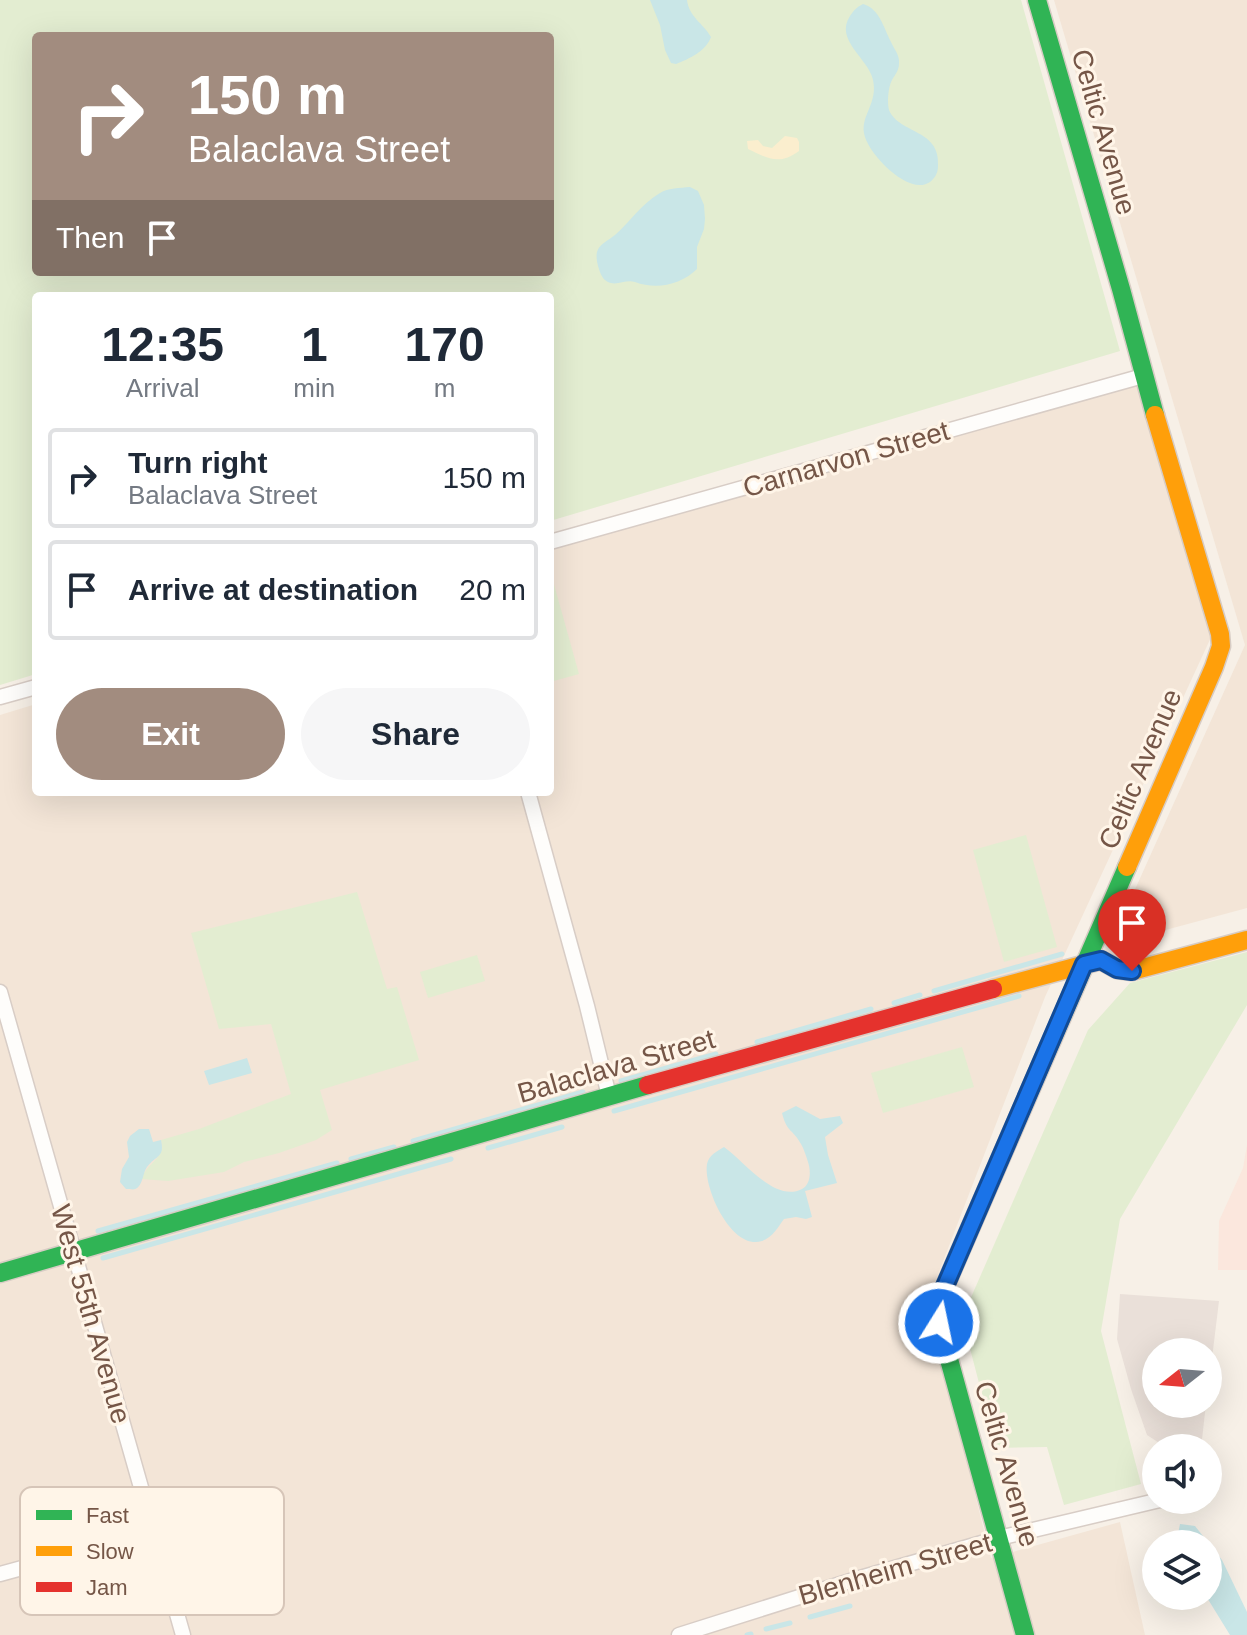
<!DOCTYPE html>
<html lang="en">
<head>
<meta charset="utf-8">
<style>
  :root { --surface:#fff; --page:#f6f6f7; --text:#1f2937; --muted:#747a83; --line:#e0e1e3; --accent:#a28c7f }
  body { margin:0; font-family:Arial,sans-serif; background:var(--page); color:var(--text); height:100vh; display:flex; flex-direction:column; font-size:30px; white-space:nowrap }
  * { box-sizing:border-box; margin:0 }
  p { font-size:26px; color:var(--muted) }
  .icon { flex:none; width:44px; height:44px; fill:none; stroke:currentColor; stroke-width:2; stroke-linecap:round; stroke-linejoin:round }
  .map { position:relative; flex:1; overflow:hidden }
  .drawer { position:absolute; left:32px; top:292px; width:522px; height:504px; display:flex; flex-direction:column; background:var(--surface); border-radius:8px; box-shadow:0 8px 32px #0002 }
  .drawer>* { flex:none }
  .hud { position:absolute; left:32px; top:32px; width:522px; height:244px; border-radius:8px; box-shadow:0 8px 32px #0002; background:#a28c7f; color:#fff; overflow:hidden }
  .needle { width:52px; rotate:253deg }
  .tools { position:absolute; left:1142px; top:1338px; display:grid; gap:16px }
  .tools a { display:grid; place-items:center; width:80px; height:80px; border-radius:50%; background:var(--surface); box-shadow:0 8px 32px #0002; font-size:40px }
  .pin { position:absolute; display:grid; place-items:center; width:68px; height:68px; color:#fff; margin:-82px -34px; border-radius:50% 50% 50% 0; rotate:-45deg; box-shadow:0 0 8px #0007 }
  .pin .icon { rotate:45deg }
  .me { position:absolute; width:88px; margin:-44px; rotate:10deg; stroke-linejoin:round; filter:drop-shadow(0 0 6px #0008) }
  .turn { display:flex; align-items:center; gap:28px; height:168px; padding:0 24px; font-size:36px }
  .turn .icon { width:104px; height:104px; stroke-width:2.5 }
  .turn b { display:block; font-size:56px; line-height:68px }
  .then { display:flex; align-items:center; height:76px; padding:0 24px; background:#0003; gap:16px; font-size:30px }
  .eta { display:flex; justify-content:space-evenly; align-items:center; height:136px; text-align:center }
  .eta b { font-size:48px; font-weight:800; line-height:56px }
  .cta { display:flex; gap:16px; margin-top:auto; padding:16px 24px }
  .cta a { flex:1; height:92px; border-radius:48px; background:var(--accent); color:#fff; font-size:32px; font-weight:800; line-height:92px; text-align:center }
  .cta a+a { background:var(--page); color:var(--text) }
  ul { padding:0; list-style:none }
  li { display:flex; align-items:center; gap:24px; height:100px; margin:0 16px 12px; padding:0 8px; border:4px solid var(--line); border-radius:8px }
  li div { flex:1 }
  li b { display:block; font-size:30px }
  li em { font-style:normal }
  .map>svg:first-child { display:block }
  .residential { fill:#f3e5d7 }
  .commercial { fill:#fbe7dd }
  .industrial { fill:#eae0d9 }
  .green { fill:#e3edd1; fill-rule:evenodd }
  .sand { fill:#fbeece }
  .water { fill:#c9e6e7 }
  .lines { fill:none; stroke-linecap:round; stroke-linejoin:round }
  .stream { stroke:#c9e6e7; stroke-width:5 }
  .street-casing { stroke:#d8cdc6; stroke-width:17 }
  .fast-casing { stroke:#d7ccc4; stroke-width:21 }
  .slow-casing { stroke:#d7ccc4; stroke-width:21 }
  .jam-casing { stroke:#d7ccc4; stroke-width:21 }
  .street { stroke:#fefdfb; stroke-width:14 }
  .fast { stroke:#30b455; stroke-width:18 }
  .slow { stroke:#ff9f0a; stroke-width:18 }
  .jam { stroke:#e5322d; stroke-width:18 }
  .route-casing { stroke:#114b97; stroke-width:20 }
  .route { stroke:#1a73e8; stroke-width:14 }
  .labels { text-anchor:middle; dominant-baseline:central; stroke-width:6; stroke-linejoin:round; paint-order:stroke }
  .street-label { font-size:28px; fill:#755647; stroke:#fff5e8 }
  .key { fill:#fff5e8; stroke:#d6c5b8; stroke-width:2 }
  .key-label { font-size:22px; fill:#755647 }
</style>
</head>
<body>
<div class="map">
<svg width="1247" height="1635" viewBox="0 0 1247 1635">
  <rect width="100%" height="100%" fill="#f7f0e7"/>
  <g class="residential">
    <path d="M 1054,0 L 1247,0 L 1247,908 L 1110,945 L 1245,645 Z"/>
    <path d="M 1137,372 L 1213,633 L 1045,997 L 927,1303 L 991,1558 L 1120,1522 L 1145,1635 L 0,1635 L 0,715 L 36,704 L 36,792 L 550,792 L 550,549 Z"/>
  </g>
  <path class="commercial" d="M 1247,1145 L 1247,1270 L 1218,1270 L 1219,1221 L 1243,1168 Z"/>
  <path class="industrial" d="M 1120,1294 L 1219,1301 L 1208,1391 L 1208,1352 L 1156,1352 L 1156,1404 L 1206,1404 L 1201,1448 L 1167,1448 L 1147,1435 L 1131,1389 L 1117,1339 Z"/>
  <g class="green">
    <path d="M 0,0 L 1021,0 L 1120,351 L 550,521 L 550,296 L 36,296 L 36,674 L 0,685 ZM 36,36 L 550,36 L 550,272 L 36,272 Z"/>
    <path d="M 550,570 L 579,674 L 550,682 Z"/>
    <path d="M 1026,835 L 1057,947 L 1004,962 L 973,850 Z"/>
    <path d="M 357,892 L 387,989 L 397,987 L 419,1060 L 320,1090 L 332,1130 L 316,1140 L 279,1153 L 244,1162 L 224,1172 L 168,1181 L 141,1179 C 149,1161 165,1159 161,1140 L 199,1129 L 291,1094 L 271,1024 L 219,1029 L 191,933 Z"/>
    <path d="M 1247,952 L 1247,1005 L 1120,1219 L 1101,1331 L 1141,1484 L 1064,1505 L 1047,1447 L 996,1448 L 962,1318 L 1088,1030 L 1130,983 Z"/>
    <path d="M 477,955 L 485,981 L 428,998 L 420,972 Z"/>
    <path d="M 962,1047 L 974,1087 L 883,1113 L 871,1073 Z"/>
  </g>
  <path class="sand" d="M 785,136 L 797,138 L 799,142 L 799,151 C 779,166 767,158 748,149 L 747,141 L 758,140 L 763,146 L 772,148 Z"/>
  <g class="water">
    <path d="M 650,0 L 687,0 C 689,17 703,23 711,37 C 706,51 689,59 676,64 L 671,63 L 665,50 L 660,25 Z"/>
    <path d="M 863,4 C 879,8 884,28 891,42 C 894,49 900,55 899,64 C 899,70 895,75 892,80 C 888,87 887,103 889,110 C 899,134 941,129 938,166 C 938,173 935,178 930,182 C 909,197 867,153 864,133 C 861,115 878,103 873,80 C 869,59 834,40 850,16 C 854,10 857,7 863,4 Z"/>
    <path d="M 690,187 L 698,191 L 704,205 L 705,219 L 704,229 L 697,247 L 697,269 C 681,285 656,290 635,282 C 624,279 615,288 605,280 C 600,276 595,259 597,252 C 599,244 609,240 615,235 C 630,222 641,204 660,193 C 668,188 680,188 690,187 Z"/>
    <path d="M 247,1058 L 252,1073 L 209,1085 L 204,1071 Z"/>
    <path d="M 796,1106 L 820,1119 L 840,1116 L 843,1123 L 825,1137 L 828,1155 L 837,1183 L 805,1191 L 812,1217 L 806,1219 L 796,1217 L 784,1219 C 778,1227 773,1237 762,1241 C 732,1251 703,1188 707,1164 C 709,1155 716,1152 724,1147 C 744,1161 775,1203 802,1189 C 811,1184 811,1171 808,1162 C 806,1156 804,1149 801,1144 C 793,1129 787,1133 782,1113 Z"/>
    <path d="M 139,1129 L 149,1129 L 153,1142 L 161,1140 C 165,1158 156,1155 147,1167 C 143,1173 143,1181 139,1186 C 135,1191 132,1189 126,1189 L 120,1182 L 122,1169 L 129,1157 L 127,1142 L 130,1136 Z"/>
    <path d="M 1180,1524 L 1195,1526 L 1222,1560 L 1247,1612 L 1247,1635 L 1230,1635 L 1206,1596 L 1208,1596 L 1208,1544 L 1176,1544 Z"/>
  </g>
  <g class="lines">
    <g class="stream">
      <path d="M 934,991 L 1062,954"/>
      <path d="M 894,1003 L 920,995"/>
      <path d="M 757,1042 L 871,1009"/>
      <path d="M 621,1081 L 716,1054"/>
      <path d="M 614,1111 L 1019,996"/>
      <path d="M 413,1141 L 583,1092"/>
      <path d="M 488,1148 L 562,1127"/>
      <path d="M 351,1159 L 394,1147"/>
      <path d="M 98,1231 L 337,1163"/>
      <path d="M 103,1258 L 451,1159"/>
      <path d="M 810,1617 L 850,1606"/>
      <path d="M 766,1629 L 790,1623"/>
      <path d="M 747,1635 L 751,1634"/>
    </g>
    <defs>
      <g id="street">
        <path d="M 550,542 L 1143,376"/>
        <path d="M 0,697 L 36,687"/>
        <path d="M 528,792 L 587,1006 L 609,1096"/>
        <path d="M 0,992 L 183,1635"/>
        <path d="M 0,1574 L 153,1532"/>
        <path d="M 679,1635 L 853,1580 L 999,1538 L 1160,1500"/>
      </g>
      <g id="fast">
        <path d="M 1037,0 L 1121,289 L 1155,415"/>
        <path d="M 0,1273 L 648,1085"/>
        <path d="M 1025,1635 L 939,1323 L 942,1293 L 1127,867"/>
      </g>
      <g id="slow">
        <path d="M 1127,867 L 1214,667 L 1221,646 L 1220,634 L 1155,415"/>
        <path d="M 993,989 L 1101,960 L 1117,969 L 1132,971 L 1247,940"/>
      </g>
      <path id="jam" d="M 648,1085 L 993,989"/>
    </defs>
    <use href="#street" class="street-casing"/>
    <use href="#fast" class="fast-casing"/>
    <use href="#slow" class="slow-casing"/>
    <use href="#jam" class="jam-casing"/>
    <use href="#street" class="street"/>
    <use href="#fast" class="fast"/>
    <use href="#slow" class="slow"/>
    <use href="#jam" class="jam"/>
  </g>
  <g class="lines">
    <defs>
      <path id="route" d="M 939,1323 L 942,1293 L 1084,964 L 1101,960 L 1117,969 L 1132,971"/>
    </defs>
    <use href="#route" class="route-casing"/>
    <use href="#route" class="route"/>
  </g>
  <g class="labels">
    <g class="street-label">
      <text transform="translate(1104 132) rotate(74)">Celtic Avenue</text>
      <text transform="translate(846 459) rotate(-16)">Carnarvon Street</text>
      <text transform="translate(1140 769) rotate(-67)">Celtic Avenue</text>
      <text transform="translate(616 1066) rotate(-16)">Balaclava Street</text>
      <text transform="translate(91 1314) rotate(74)">West 55th Avenue</text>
      <text transform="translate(1007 1464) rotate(74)">Celtic Avenue</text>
      <text transform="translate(895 1569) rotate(-16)">Blenheim Street</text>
    </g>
  </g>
  <rect x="20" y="1487" width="264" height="128" rx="12" class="key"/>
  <rect x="36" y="1510" width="36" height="10" fill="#30b455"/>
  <rect x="36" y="1546" width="36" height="10" fill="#ff9f0a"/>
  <rect x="36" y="1582" width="36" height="10" fill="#e5322d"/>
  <g class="key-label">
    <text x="86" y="1523">Fast</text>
    <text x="86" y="1559">Slow</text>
    <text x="86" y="1595">Jam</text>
  </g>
</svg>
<div class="tools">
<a><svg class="needle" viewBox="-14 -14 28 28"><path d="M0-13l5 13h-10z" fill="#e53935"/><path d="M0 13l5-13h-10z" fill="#747a83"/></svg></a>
<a><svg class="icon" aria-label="sound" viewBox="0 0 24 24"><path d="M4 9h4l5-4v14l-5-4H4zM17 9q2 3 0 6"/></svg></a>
<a><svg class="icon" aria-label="layers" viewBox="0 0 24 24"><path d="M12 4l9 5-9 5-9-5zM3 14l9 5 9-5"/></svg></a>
</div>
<div class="pin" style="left:1132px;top:971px;background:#d93025"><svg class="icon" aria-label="arrive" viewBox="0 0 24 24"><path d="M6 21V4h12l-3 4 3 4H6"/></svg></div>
<svg class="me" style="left:939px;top:1323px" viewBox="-20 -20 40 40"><circle r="17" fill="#1a73e8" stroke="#fff" stroke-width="3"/><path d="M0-11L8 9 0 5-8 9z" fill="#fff"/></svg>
<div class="hud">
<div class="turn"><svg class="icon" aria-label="right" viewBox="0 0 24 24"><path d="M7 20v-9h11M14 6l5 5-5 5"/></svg><div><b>150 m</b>Balaclava Street</div></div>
<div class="then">Then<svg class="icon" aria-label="arrive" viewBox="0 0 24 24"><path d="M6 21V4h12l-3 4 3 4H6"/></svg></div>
</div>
<section class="drawer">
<div class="eta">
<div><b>12:35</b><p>Arrival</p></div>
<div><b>1</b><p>min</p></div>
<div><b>170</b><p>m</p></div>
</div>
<ul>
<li><svg class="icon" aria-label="right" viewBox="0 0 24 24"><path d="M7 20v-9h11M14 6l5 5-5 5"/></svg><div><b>Turn right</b><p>Balaclava Street</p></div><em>150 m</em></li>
<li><svg class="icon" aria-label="arrive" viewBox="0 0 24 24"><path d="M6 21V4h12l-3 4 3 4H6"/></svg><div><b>Arrive at destination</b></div><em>20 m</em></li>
</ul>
<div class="cta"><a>Exit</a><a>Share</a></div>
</section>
</div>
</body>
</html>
